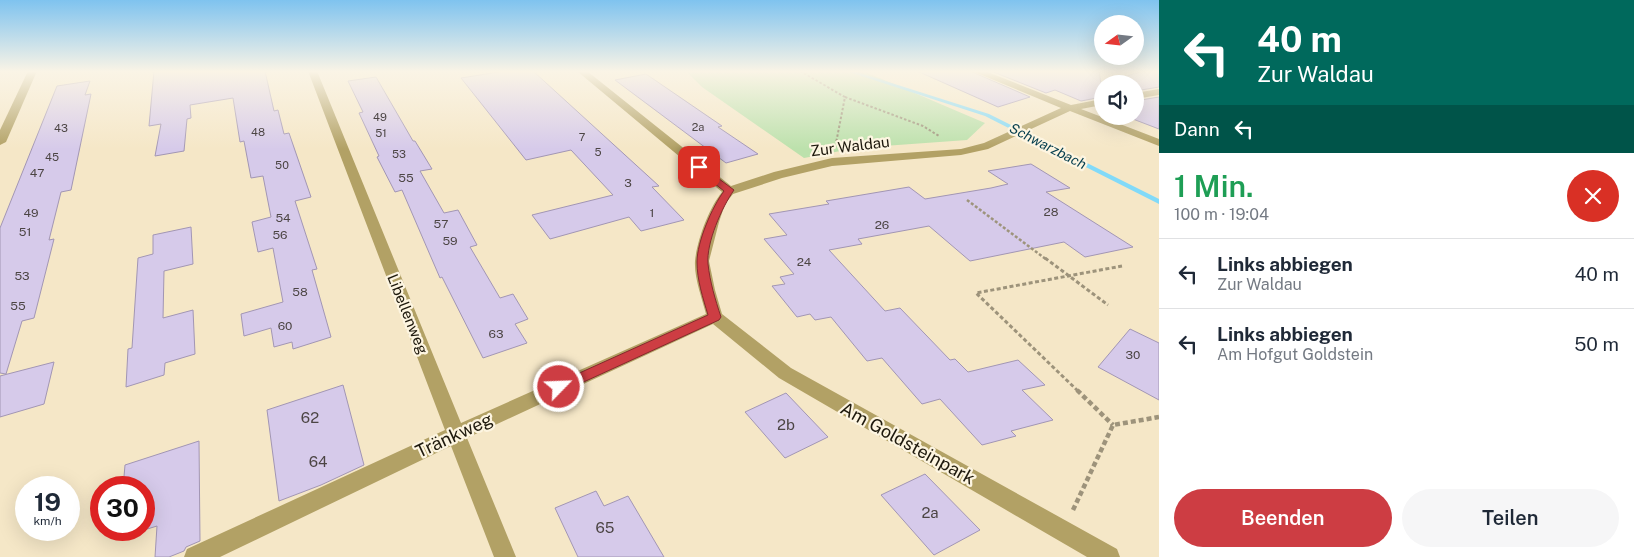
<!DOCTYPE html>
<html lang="de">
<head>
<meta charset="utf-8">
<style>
  :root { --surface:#fff; --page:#f6f6f7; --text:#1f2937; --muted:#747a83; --line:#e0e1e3; --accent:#cd3d43 }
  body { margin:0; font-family:"Public Sans",sans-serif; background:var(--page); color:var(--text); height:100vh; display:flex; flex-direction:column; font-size:19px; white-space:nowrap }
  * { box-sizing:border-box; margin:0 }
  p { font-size:16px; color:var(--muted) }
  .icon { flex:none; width:28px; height:28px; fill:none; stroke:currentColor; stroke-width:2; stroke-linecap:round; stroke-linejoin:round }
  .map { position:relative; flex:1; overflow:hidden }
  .panel { display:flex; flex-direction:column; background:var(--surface); width:475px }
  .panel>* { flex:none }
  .hud { background:#00695c; color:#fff; overflow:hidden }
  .needle { width:32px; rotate:255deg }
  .controls { position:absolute; left:1094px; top:15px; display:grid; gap:10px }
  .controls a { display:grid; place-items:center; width:50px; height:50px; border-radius:50%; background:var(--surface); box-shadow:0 5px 20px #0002; font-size:25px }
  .speed { position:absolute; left:15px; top:476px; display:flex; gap:10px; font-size:25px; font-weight:700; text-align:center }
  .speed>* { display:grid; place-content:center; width:65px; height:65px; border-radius:50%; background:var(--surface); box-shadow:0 5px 20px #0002; line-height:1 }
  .speed small { font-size:12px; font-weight:400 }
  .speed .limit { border:8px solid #d22; background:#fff; color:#111 }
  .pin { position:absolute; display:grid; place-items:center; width:42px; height:42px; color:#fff; margin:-21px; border-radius:10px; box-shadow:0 2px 8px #0006 }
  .me { position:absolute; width:55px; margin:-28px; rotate:66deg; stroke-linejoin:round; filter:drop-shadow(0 0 4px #0008) }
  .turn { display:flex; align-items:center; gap:18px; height:105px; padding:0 15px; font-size:22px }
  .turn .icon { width:65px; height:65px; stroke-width:2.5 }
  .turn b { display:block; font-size:35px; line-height:42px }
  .then { display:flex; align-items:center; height:48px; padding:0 15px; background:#0003; gap:10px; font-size:19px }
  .round { display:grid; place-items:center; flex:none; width:52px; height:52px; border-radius:26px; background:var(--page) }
  .headline { display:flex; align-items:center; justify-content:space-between; height:85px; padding:0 15px }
  h1 { font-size:30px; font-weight:600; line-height:38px; color:#1e9e55 }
  .action { display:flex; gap:10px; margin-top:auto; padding:10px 15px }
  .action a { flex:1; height:58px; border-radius:30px; background:var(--accent); color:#fff; font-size:20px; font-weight:600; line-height:58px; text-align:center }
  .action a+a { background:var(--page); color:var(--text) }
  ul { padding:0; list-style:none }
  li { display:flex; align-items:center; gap:15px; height:70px; padding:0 15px; border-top:1px solid var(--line) }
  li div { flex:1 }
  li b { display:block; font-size:19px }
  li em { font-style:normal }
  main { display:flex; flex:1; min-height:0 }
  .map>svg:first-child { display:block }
  .green { fill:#bce1ac }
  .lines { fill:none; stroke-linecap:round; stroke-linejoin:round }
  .stream { fill:#81daf9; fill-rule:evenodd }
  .building { fill:#d6caea; stroke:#a296b4 }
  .path-far3 { stroke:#9d937b; stroke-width:2; stroke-dasharray:2.5 2; stroke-linecap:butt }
  .path-far2 { stroke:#9d937b; stroke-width:2.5; stroke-dasharray:3 2; stroke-linecap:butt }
  .path-far1 { stroke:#9d937b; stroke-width:3; stroke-dasharray:4 2.5; stroke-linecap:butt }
  .path { stroke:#9d937b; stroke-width:4.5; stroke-dasharray:5 3; stroke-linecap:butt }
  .street { fill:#b2a165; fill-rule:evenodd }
  .route { fill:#cd3d43; stroke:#85282c }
  .labels { text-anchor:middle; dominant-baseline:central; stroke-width:4.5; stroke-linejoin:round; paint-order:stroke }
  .far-number-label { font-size:11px; fill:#4c4544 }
  .number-label { font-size:12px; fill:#4c4544 }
  .far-water-label { font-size:14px; font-style:italic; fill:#043d4d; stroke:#fdf5e1 }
  .street-label { font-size:15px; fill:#1e190d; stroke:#fdf5e1 }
  .near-number-label { font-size:15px; fill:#4c4544 }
  .near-street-label { font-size:18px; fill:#1e190d; stroke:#fdf5e1 }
</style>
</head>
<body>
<main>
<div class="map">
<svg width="1159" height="557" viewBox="0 0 1159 557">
  <rect width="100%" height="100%" fill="#f5e7c7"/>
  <path class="green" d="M 686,71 L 863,71 L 985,123 L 967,140 L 856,148 L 804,158 L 702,87 Z"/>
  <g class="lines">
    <path class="stream" d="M 846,71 L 854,71 L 989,114 L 1159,199 L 1159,204 L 985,116 Z"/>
  </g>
  <g class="building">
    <path d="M 154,71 L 265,71 L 274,111 L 278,110 L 284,134 L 289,133 L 311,197 L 295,201 L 317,269 L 312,270 L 331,337 L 293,349 L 292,342 L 274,347 L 271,328 L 244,336 L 241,314 L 283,302 L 273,248 L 258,252 L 252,222 L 271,217 L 263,176 L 251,178 L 244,141 L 240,142 L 233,98 L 190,105 L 191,118 L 187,119 L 184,151 L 155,156 L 161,124 L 149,126 Z"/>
    <path d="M 505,71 L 533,71 L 659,186 L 652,187 L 684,220 L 641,231 L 629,217 L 550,239 L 532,215 L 613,195 L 571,150 L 526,160 L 461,78 Z"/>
    <path d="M 917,71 L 970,71 L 1030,97 L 998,107 Z"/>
    <path d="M 991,71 L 1099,71 L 1101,84 L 1143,71 L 1159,71 L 1159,87 L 1135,91 L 1135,84 L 1102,84 L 1102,97 L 1081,101 L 1055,90 L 1046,93 Z"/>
    <path d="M 646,74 L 722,126 L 718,127 L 758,154 L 726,163 L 615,80 Z"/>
    <path d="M 376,77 L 413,141 L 415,141 L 432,169 L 420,171 L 444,213 L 458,210 L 477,245 L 470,247 L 500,298 L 513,294 L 528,319 L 515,324 L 527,343 L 483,358 L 442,277 L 440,278 L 402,190 L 395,192 L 377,157 L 379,156 L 359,113 L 363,112 L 348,81 Z"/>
    <path d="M 90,81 L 85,95 L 91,94 L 71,190 L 61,192 L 49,240 L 54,239 L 34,318 L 22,321 L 6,374 L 0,373 L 0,228 L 57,86 Z"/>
    <path d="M 1159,97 L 1159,129 L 1125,116 L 1135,116 L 1135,101 Z"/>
    <path d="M 1031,164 L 1070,188 L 1046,192 L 1133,247 L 1085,257 L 1064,242 L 970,261 L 929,226 L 858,239 L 862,244 L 829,250 L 885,311 L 900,308 L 950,360 L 955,359 L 968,372 L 1018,360 L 1045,385 L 1022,390 L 1053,420 L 1011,431 L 1016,436 L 982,445 L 940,399 L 922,404 L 882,358 L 867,361 L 831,317 L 815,320 L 810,314 L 797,317 L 772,286 L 785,284 L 780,277 L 794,274 L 764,239 L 787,235 L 769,214 L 829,204 L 826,201 L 909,187 L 925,199 L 991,188 L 1008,184 L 988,171 Z"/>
    <path d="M 191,227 L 193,264 L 164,271 L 163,318 L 193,310 L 195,354 L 165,363 L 164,375 L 126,387 L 128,349 L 132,348 L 138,258 L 153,254 L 153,235 Z"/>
    <path d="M 1130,329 L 1159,343 L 1159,400 L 1098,367 Z"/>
    <path d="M 54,362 L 44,404 L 0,417 L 0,376 Z"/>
    <path d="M 343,385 L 364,465 L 321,485 L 279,501 L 267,410 Z"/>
    <path d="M 786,393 L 828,437 L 785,458 L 745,412 Z"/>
    <path d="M 199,441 L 200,541 L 186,547 L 184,551 L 169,557 L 155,557 L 157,526 L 144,530 L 144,488 L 123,488 L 125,465 Z"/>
    <path d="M 925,474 L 980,530 L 934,555 L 881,495 Z"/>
    <path d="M 596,491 L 604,506 L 628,496 L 664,557 L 578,557 L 555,508 Z"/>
  </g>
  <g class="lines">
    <g class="path-far3">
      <path d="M 800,71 L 845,97 L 836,143"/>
      <path d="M 845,97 L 923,126 L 939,136"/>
    </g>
    <path class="path-far2" d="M 967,200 L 1047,260"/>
    <g class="path-far1">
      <path d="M 1045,258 L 1108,305"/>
      <path d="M 1078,391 L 976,293 L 1122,266"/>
    </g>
    <g class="path">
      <path d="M 1077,390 L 1113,425"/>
      <path d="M 1073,510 L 1113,425 L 1159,417"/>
    </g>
    <g class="street">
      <path d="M 28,71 L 37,71 L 6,142 L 0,145 L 0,130 Z"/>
      <path d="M 308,71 L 317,71 L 461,423 L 706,314 C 702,298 694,278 695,261 C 697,240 709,208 722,192 L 577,71 L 587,71 L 731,186 L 774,172 L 832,158 L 961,149 L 984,143 L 1061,108 L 972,71 L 985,71 L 1071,105 L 1102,99 L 1102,105 L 1081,109 L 1159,139 L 1159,146 L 1070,111 L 988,149 L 961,155 L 832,166 L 782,178 L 733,194 L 725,204 L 719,222 L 709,261 L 715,290 L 722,314 L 791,368 L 1117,549 L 1120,557 L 1087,557 L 779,378 L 713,324 L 467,438 L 516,557 L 494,557 L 451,446 L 220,557 L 184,557 L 187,549 L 445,430 Z"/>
      <path d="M 1159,89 L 1159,95 L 1135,99 L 1135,93 Z"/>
    </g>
  </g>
  <linearGradient id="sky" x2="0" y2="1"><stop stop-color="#7fc3ef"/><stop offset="0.48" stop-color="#faf4e6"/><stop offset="1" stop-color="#faf4e6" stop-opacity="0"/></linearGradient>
  <rect width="1159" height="149" fill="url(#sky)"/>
  <path class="route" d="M 699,164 L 734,190 C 722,207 706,243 708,264 C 710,282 715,299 721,317 L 719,320 L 564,391 L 559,393 L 555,391 L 553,387 L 555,384 L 708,315 C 703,298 697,280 697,262 C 697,242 712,207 724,191 L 696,169 L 695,167 Z"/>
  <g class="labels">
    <g class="far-number-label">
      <text x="380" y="117">49</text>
      <text x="698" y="127">2a</text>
      <text x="61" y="128">43</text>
      <text x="258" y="132">48</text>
      <text x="381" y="133">51</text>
      <text x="582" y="137">7</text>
      <text x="598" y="152">5</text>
      <text x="399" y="154">53</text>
      <text x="52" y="157">45</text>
      <text x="282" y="165">50</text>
    </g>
    <g class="number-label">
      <text x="37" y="173">47</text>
      <text x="406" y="178">55</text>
      <text x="628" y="183">3</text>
      <text x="1051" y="212">28</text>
      <text x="31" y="213">49</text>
      <text x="652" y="213">1</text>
      <text x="283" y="218">54</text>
      <text x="441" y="224">57</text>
      <text x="882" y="225">26</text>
      <text x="25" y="232">51</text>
      <text x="280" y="235">56</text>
      <text x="450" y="241">59</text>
      <text x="804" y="262">24</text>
      <text x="22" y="276">53</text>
      <text x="300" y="292">58</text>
      <text x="18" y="306">55</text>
      <text x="285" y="326">60</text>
      <text x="496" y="334">63</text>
      <text x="1133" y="355">30</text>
    </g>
    <g class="far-water-label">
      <text transform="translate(1048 146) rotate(27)">Schwarzbach</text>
    </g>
    <g class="street-label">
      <text transform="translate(850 146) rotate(-7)">Zur Waldau</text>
      <text transform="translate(408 314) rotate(68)">Libellenweg</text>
    </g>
    <g class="near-number-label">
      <text x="310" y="417">62</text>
      <text x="786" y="424">2b</text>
      <text x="318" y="461">64</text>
      <text x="930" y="512">2a</text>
      <text x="605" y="527">65</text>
    </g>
    <g class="near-street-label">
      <text transform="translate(454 435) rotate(-25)">Tränkweg</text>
      <text transform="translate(908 443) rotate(29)">Am Goldsteinpark</text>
    </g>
  </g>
</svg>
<div class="controls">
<a><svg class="needle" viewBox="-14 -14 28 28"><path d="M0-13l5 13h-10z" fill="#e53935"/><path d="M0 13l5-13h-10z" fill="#747a83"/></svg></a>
<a><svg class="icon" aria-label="sound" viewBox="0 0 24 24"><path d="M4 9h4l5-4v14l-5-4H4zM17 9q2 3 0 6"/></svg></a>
</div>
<div class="speed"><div>19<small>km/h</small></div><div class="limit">30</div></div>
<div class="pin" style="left:699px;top:167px;background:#d93025"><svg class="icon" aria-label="arrive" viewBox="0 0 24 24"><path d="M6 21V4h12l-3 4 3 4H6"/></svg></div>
<svg class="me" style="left:559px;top:387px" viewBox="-20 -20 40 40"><circle r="17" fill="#cd3d43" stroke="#fff" stroke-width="3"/><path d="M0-11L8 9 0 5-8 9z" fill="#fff"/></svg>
</div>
<section class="panel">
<div class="hud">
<div class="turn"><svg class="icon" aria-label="left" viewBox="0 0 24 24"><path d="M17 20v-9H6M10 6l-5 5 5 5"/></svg><div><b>40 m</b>Zur Waldau</div></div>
<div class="then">Dann<svg class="icon" aria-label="left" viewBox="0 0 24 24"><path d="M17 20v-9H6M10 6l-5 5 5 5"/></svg></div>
</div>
<div class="headline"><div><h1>1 Min.</h1><p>100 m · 19:04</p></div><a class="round" style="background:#d93025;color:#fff"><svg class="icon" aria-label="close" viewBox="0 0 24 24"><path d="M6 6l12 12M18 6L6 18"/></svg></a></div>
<ul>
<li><svg class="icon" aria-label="left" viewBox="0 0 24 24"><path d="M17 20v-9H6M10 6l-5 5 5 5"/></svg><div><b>Links abbiegen</b><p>Zur Waldau</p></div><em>40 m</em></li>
<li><svg class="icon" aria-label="left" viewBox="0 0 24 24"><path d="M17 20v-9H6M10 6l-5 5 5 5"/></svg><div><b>Links abbiegen</b><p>Am Hofgut Goldstein</p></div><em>50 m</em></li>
</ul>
<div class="action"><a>Beenden</a><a>Teilen</a></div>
</section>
</main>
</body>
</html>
